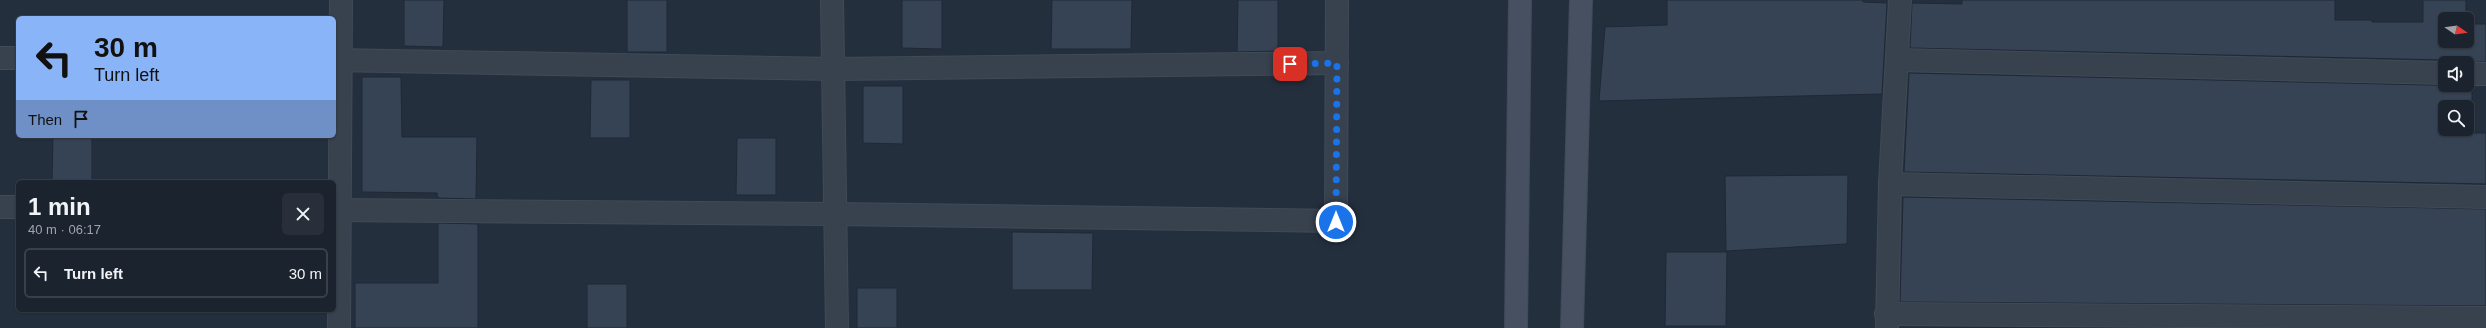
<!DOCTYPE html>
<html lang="en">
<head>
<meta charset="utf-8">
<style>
  :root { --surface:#1b232e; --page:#282f3a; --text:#f1f3f6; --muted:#a0a4aa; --line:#39404a }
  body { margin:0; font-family:Helvetica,sans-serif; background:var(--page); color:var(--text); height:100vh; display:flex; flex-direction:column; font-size:15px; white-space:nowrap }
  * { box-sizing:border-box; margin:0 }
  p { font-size:13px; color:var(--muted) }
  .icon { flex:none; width:22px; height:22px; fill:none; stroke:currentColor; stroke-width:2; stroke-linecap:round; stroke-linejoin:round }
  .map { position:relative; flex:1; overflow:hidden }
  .side { position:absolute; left:16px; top:180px; width:320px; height:132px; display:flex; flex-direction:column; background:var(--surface); border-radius:6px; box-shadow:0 1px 3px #0004,0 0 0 1px var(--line) }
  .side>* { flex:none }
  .banner { position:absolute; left:16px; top:16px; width:320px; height:122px; border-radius:6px; box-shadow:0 1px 3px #0004,0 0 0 1px var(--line); background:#8ab4f8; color:#111; overflow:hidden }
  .needle { width:26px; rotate:103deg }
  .fabs { position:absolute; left:2438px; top:12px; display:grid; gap:8px }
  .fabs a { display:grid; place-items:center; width:36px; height:36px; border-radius:6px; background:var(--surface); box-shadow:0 1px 3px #0004,0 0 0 1px var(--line); font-size:20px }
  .pin { position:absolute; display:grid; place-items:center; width:34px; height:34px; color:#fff; margin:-17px; border-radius:8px; box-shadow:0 2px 6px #0006 }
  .me { position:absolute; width:44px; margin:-22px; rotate:0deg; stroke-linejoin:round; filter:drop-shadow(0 0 3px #0008) }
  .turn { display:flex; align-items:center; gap:14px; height:84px; padding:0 12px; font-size:18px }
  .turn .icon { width:52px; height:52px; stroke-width:2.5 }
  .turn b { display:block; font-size:28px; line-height:34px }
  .then { display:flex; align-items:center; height:38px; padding:0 12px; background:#0003; gap:8px; font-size:15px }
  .round { display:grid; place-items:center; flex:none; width:42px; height:42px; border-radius:6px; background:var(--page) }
  .head { display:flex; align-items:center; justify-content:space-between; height:68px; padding:0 12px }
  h1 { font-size:24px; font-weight:700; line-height:30px }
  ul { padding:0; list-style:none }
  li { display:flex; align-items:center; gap:12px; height:50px; margin:0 8px 6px; padding:0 4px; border:2px solid var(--line); border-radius:6px }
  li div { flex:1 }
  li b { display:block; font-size:15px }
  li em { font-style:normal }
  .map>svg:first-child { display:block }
  .building { fill:#364354; stroke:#1f2835; fill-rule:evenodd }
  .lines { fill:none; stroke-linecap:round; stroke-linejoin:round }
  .street-casing { stroke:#414a57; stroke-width:24 }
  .secondary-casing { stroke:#414a57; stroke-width:24 }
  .street { stroke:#38414e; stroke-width:22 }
  .secondary { stroke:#465061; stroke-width:22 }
  .route { stroke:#1a73e8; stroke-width:7; stroke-dasharray:0 12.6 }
</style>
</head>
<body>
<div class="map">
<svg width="2486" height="328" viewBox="0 0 2486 328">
  <rect width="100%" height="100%" fill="#242f3e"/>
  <g class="building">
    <path d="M 404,0 L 444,0 L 443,47 L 404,46 Z"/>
    <rect x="627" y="0" width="40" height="52"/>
    <path d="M 902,0 L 942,0 L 942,49 L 902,48 Z"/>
    <path d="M 1052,0 L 1132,0 L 1131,49 L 1051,49 Z"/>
    <path d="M 1238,0 L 1278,0 L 1278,51 L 1237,52 Z"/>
    <path d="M 1667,0 L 1863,0 L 1863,2 L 1887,3 L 1882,94 L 1599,101 L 1605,27 L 1667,25 Z"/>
    <path d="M 1962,0 L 2335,0 L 2335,20 L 2372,20 L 2372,22 L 2423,22 L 2423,0 L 2466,0 L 2466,19 L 2445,19 L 2445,41 L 2467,41 L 2467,24 L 2486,24 L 2486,62 L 2452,63 L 2445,60 L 1910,48 L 1912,3 L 1962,4 Z"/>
    <path d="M 1909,73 L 2472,86 L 2472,133 L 2486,133 L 2486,184 L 1904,172 ZM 2445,107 L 2467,107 L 2467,129 L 2445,129 Z"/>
    <path d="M 362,77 L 401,77 L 402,137 L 477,137 L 476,199 L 438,198 L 437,193 L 362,192 Z"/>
    <path d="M 591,80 L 630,80 L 630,138 L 590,138 Z"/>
    <path d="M 863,86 L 903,86 L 903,144 L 863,143 Z"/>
    <path d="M 53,136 L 92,136 L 92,182 L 52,182 Z"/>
    <path d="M 737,138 L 776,138 L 776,195 L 736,195 Z"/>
    <path d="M 1848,175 L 1847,244 L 1726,251 L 1725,176 Z"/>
    <path d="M 1903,197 L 2486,209 L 2486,306 L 1900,302 Z"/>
    <path d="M 438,223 L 478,224 L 478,328 L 355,328 L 355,283 L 438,283 Z"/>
    <path d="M 1012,232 L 1093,233 L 1092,290 L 1012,290 Z"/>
    <path d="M 1666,252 L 1727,252 L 1726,326 L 1665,326 Z"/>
    <rect x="587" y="284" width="40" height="44"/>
    <rect x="857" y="288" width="40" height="40"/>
    <path d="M 1900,327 L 2111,328 L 1900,328 Z"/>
  </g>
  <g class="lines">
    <defs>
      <g id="street">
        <path d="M 832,0 L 837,328"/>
        <path d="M 0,58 L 18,58"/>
        <path d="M 334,60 L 835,69 L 1337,63"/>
        <path d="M 1897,60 L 2445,73"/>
        <path d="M 2467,74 L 2486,74"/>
        <path d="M 1890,184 L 2486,197"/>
        <path d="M 0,207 L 18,207"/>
        <path d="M 334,210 L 834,214 L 1336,221 L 1337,0"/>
        <path d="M 1886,314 L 2486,318"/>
        <path d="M 339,328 L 341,0"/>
        <path d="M 1887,328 L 1890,184 L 1900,0"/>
      </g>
      <g id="secondary">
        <path d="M 1516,328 L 1520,0"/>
        <path d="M 1572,328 L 1581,0"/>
      </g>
    </defs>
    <use href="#street" class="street-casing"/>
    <use href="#secondary" class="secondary-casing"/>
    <use href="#street" class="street"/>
    <use href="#secondary" class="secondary"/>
  </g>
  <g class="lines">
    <path class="route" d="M 1290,64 L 1337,63 L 1336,222"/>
  </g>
</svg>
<div class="fabs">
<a><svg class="needle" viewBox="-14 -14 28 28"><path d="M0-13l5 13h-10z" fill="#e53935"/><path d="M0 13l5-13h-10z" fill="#a0a4aa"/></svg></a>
<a><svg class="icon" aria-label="sound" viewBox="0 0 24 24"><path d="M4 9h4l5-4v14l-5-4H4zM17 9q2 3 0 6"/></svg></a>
<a><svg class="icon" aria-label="search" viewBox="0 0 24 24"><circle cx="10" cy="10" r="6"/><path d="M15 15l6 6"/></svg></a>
</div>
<div class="pin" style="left:1290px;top:64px;background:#d93025"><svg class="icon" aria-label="arrive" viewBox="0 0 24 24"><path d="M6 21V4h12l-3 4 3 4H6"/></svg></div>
<svg class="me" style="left:1336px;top:222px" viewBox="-20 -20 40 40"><circle r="17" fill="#1a73e8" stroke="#fff" stroke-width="3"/><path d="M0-11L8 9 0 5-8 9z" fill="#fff"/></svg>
<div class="banner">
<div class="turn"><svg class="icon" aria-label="left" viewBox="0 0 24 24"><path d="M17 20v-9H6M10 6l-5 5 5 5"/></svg><div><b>30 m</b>Turn left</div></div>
<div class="then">Then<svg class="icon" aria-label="arrive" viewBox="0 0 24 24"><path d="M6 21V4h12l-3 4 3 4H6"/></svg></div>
</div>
<section class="side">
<div class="head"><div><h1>1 min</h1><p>40 m · 06:17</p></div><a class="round"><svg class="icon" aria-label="close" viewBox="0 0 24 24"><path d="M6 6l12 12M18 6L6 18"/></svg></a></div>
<ul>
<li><svg class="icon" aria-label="left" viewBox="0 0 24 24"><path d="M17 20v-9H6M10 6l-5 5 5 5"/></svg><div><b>Turn left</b></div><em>30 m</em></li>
</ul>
</section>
</div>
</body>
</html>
